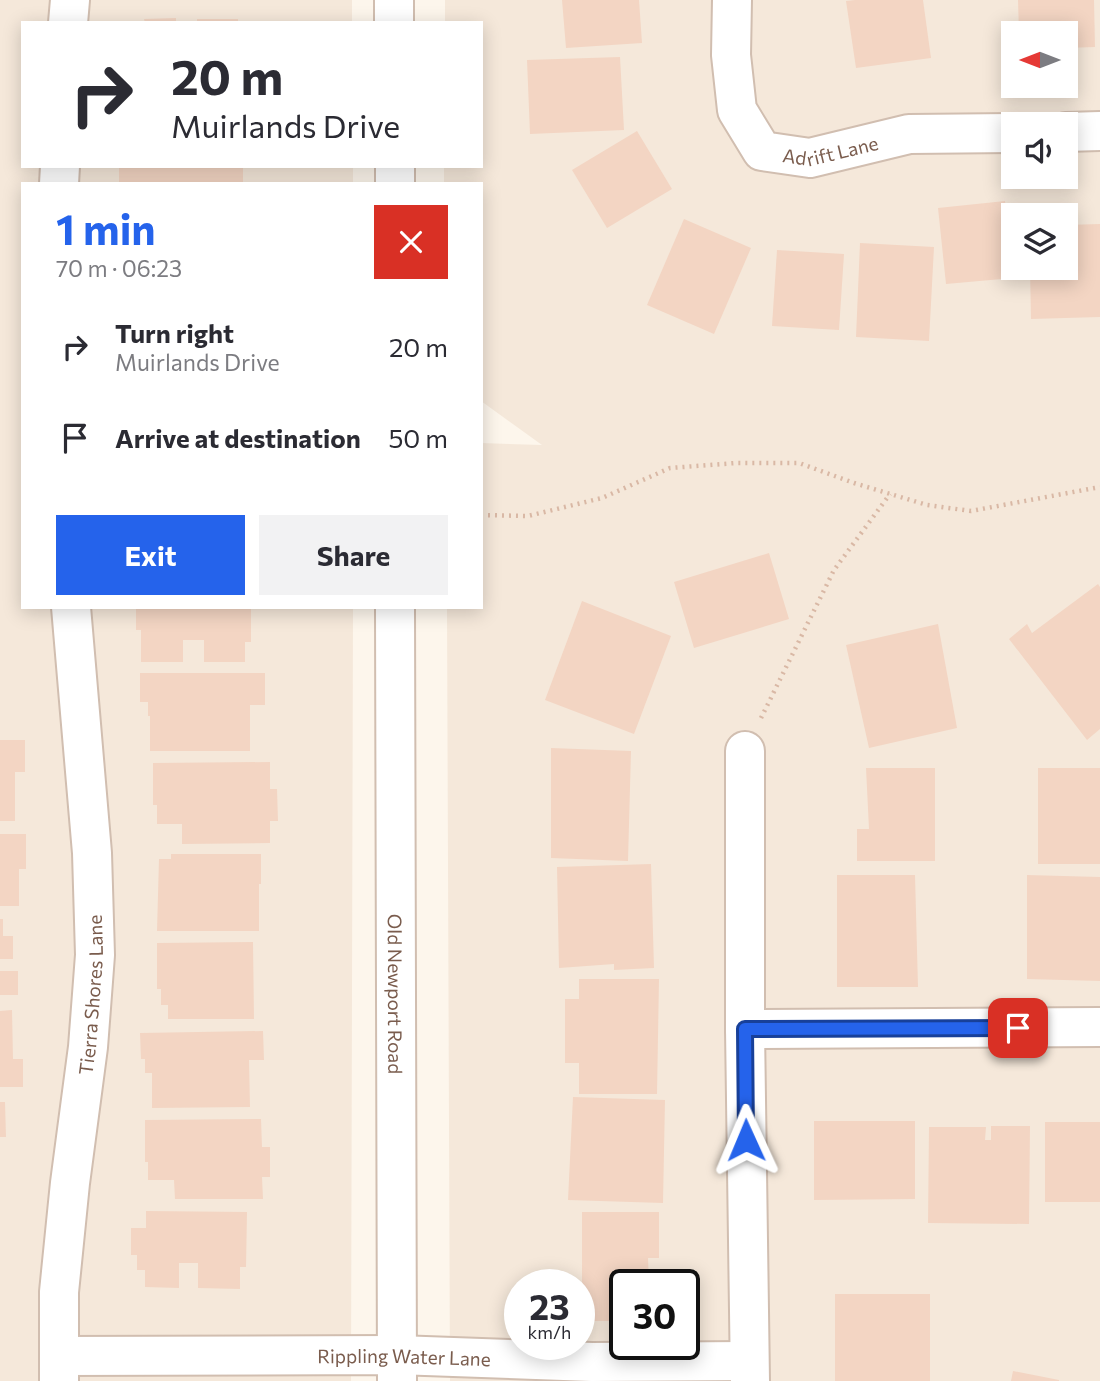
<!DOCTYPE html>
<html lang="en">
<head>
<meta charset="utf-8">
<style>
  :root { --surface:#fff; --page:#f2f2f3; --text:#2b2b33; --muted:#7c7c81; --accent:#2563eb }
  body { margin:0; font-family:Commissioner,sans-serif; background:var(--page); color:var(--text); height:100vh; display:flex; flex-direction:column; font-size:26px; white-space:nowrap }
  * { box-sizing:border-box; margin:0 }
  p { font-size:23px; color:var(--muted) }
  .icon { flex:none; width:38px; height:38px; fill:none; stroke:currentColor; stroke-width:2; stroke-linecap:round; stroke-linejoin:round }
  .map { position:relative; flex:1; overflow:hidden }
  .drawer { position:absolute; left:21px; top:182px; width:462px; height:427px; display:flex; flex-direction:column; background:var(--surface); border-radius:0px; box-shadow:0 4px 18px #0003 }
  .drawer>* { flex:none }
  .guide { position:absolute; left:21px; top:21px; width:462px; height:147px; border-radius:0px; box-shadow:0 4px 18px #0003; background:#fff; color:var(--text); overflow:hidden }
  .needle { width:46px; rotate:270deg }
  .buttons { position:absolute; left:1001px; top:21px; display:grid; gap:14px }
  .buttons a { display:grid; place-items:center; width:77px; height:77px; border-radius:0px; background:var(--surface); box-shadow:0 4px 18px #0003; font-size:35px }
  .speed { position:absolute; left:504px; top:1269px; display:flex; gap:14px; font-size:35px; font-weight:700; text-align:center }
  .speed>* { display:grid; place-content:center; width:91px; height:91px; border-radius:50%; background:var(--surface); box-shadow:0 4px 18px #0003; line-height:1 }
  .speed small { font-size:18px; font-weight:400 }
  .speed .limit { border:4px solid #111; border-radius:10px; background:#fff; color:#111 }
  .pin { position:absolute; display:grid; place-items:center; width:60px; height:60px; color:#fff; margin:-30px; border-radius:14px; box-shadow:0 4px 10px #0006 }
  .me { position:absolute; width:77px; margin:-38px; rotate:359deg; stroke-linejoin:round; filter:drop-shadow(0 0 5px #0008) }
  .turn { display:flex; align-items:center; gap:24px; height:147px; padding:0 35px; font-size:32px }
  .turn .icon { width:91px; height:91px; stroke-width:2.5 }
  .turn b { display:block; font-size:49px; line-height:60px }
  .round { display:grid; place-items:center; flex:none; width:74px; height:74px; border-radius:0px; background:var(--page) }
  .head { display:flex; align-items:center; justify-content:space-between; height:119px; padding:0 35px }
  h1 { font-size:42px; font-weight:700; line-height:52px; color:var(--accent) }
  .primary-button { display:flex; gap:14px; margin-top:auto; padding:14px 35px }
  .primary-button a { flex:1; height:80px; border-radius:0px; background:var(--accent); color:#fff; font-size:28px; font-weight:700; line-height:80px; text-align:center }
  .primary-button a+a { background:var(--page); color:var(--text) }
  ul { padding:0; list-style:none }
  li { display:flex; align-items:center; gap:21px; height:91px; padding:0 35px }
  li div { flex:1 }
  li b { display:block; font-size:26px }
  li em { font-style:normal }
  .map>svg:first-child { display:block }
  .residential { fill:#f5e8da; fill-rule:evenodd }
  .building { fill:#f3d5c3 }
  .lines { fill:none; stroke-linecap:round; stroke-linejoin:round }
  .minor-casing { stroke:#d1beb0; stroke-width:42 }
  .path { stroke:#d9b8a5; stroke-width:4.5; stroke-dasharray:2 5; stroke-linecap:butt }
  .minor { stroke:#fff; stroke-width:38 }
  .route-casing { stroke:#184099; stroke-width:18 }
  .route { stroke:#2563eb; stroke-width:12 }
  .labels { text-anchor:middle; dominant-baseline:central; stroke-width:5; stroke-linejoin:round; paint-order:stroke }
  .street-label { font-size:19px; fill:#7a5c4d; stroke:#fffaf3 }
</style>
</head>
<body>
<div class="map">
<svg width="1100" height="1381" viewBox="0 0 1100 1381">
  <rect width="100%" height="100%" fill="#fdf6ec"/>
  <g class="residential">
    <path d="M 0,0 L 352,0 L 352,23 L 23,23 L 23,166 L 353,166 L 353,184 L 23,184 L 23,607 L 353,607 L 351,1381 L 0,1381 Z"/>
    <path d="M 445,0 L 1100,0 L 1100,1381 L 450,1381 L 447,607 L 481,607 L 481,443 L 542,445 L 481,401 L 481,184 L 444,184 L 444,166 L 481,166 L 481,23 L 445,23 ZM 1013,33 L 1066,33 L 1066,86 L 1013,86 ZM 1013,124 L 1066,124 L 1066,177 L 1013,177 ZM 1013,215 L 1066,215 L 1066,268 L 1013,268 ZM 520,1284 L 579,1284 L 579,1344 L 520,1344 ZM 625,1284 L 684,1284 L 684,1344 L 625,1344 Z"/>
  </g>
  <g class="building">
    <path d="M 562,0 L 639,0 L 642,43 L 566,48 Z"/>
    <path d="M 855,0 L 923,0 L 931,58 L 856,68 L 846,1 Z"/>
    <path d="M 1018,0 L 1094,0 L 1095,47 L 1066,48 L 1066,33 L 1019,33 Z"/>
    <path d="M 176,18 L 176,23 L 145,23 L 144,19 Z"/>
    <rect x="197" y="19" width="41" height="4"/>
    <path d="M 620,57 L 624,130 L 530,134 L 527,60 Z"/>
    <path d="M 637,131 L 672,189 L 607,228 L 572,170 Z"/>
    <rect x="119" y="166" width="124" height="18"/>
    <path d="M 1005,201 L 1013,278 L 946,284 L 938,208 Z"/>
    <path d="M 684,219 L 751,248 L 714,334 L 647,305 Z"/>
    <path d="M 1100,224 L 1100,317 L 1031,319 L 1030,268 L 1066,268 L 1066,225 Z"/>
    <path d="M 860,243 L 934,247 L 929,341 L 856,337 Z"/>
    <path d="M 777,250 L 844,254 L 839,330 L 772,326 Z"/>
    <path d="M 769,553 L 789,619 L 694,648 L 674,582 Z"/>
    <path d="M 1098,584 L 1100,587 L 1100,729 L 1087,740 L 1009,639 L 1027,624 L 1032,633 Z"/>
    <path d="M 582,601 L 671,636 L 634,734 L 545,700 Z"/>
    <path d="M 136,607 L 251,607 L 251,642 L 245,642 L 245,662 L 204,662 L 204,640 L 183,640 L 183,662 L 141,662 L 141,630 L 136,630 Z"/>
    <path d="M 938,624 L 957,728 L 869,748 L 846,645 Z"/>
    <path d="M 140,673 L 265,673 L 265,705 L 250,705 L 250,751 L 150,751 L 150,716 L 148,716 L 148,702 L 140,702 Z"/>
    <path d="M 0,740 L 25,740 L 25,772 L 15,772 L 15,821 L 0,821 Z"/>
    <path d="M 551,748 L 631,751 L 628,861 L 551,858 Z"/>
    <path d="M 270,762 L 270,789 L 277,789 L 278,821 L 270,821 L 270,843 L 182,844 L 182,824 L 157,824 L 157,805 L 153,805 L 153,763 Z"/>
    <path d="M 866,768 L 935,768 L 935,861 L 857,861 L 857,829 L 869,829 Z"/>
    <rect x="1038" y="768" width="62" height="96"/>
    <path d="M 0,834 L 26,834 L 26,869 L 19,869 L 19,906 L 0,906 Z"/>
    <path d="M 171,854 L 261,854 L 261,884 L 259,884 L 259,931 L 157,931 L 159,859 L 171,859 Z"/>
    <path d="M 651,864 L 654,968 L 614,970 L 614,964 L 559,968 L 557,867 Z"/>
    <path d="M 837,875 L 915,875 L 918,987 L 837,987 Z"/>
    <path d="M 1027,875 L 1100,877 L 1100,981 L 1027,979 Z"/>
    <path d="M 0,919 L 3,919 L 3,936 L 13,936 L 13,959 L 0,959 Z"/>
    <path d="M 253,942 L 254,1019 L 168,1019 L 168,1005 L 161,1005 L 161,989 L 157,989 L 157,943 Z"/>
    <rect x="0" y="971" width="18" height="24"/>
    <path d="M 579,979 L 659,979 L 657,1094 L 579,1094 L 579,1063 L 565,1063 L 565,999 L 579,999 Z"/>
    <path d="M 12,1010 L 13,1059 L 23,1059 L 23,1087 L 0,1087 L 0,1011 Z"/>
    <path d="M 263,1031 L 264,1060 L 249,1060 L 250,1107 L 152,1108 L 152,1073 L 145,1073 L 145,1059 L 141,1059 L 140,1033 Z"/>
    <path d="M 573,1097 L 665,1100 L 663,1203 L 568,1200 Z"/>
    <path d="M 0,1102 L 5,1102 L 6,1137 L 0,1137 Z"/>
    <path d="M 261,1119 L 262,1147 L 270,1147 L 270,1177 L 262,1177 L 263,1199 L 175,1199 L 174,1180 L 148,1180 L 148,1162 L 145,1162 L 145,1120 Z"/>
    <path d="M 814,1121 L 915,1121 L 915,1199 L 814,1200 Z"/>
    <rect x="1045" y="1122" width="55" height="80"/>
    <path d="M 991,1126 L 1030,1126 L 1029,1224 L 928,1223 L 929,1127 L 986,1127 L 985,1140 L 991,1140 Z"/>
    <path d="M 146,1211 L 247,1212 L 246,1267 L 240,1267 L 240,1289 L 198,1288 L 198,1263 L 179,1263 L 179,1288 L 145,1287 L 145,1270 L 137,1270 L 137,1255 L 131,1255 L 131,1228 L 146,1228 Z"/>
    <path d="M 582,1212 L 659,1212 L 659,1258 L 648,1258 L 649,1284 L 625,1284 L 625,1321 L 582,1321 Z"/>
    <rect x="835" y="1294" width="95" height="87"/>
    <path d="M 1013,1371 L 1059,1380 L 1059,1381 L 1011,1381 Z"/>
  </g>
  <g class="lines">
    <defs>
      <g id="minor">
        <path d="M 394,0 L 394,23"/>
        <path id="s1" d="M 732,0 L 731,55 L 737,110 L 762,151 L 810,158 L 909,134 L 1013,133"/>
        <path d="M 68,23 L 70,0"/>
        <path d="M 1066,132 L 1100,131"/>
        <path d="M 395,166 L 395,184"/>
        <path d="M 59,184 L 60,166"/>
        <path id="s2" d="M 395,607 L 397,1381"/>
        <path d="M 745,751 L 745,1029 L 750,1381"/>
        <path d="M 745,1029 L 1100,1027"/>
        <path id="s3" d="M 59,1356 L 397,1355 L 592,1362 L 749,1361"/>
        <path id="s4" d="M 59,1381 L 59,1292 L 70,1183 L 88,1047 L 95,955 L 92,853 L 71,607"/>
      </g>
    </defs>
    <use href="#minor" class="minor-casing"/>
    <g class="path">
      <path d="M 481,515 L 528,516 L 602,498 L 670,468 L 736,463 L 799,463 L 854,483 L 927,505 L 971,511 L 1100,487"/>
      <path d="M 761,718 L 834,570 L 890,494"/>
    </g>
    <use href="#minor" class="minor"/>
  </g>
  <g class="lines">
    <defs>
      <path id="route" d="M 746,1140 L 745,1029 L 1018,1028"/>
    </defs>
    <use href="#route" class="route-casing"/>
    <use href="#route" class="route"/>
  </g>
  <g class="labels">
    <g class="street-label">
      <text stroke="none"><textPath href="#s1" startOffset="228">Adrift Lane</textPath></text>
      <text stroke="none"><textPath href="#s4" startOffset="388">Tierra Shores Lane</textPath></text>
      <text stroke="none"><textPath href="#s2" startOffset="387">Old Newport Road</textPath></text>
      <text stroke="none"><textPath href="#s3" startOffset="345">Rippling Water Lane</textPath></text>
    </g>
  </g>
</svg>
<div class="buttons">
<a><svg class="needle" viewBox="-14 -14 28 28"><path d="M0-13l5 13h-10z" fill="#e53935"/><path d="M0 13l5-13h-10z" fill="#7c7c81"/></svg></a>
<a><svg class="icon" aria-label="sound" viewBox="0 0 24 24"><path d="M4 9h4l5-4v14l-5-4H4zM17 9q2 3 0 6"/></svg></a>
<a><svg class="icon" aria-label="layers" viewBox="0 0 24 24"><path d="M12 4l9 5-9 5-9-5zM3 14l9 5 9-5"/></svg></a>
</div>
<div class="speed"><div>23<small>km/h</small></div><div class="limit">30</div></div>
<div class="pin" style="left:1018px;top:1028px;background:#d93025"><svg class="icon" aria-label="arrive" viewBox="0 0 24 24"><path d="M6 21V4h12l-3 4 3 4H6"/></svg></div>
<svg class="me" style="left:746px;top:1140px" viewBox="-20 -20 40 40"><path d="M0-17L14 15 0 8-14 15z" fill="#2563eb" stroke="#fff" stroke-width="4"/></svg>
<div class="guide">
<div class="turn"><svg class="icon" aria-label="right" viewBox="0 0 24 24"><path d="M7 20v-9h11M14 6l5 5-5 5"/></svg><div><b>20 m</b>Muirlands Drive</div></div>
</div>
<section class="drawer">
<div class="head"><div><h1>1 min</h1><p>70 m · 06:23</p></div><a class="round" style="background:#d93025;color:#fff"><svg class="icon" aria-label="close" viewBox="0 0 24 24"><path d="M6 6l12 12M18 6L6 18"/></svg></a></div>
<ul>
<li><svg class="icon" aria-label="right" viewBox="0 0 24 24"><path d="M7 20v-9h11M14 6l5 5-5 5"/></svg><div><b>Turn right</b><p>Muirlands Drive</p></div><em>20 m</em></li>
<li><svg class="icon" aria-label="arrive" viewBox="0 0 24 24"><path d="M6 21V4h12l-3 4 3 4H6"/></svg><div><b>Arrive at destination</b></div><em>50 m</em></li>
</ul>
<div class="primary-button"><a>Exit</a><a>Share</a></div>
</section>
</div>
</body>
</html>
